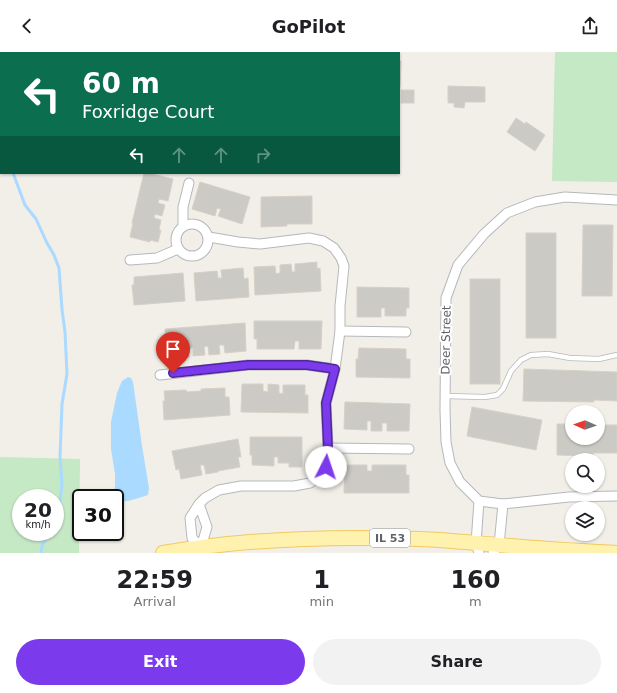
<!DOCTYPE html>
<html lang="en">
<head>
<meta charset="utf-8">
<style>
  :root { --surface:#fff; --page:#f2f2f2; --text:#202124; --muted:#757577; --accent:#7c3aed }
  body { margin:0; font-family:"DejaVu Sans",sans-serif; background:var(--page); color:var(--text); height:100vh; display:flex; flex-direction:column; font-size:15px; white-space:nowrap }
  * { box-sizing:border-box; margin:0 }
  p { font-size:13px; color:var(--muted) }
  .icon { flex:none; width:22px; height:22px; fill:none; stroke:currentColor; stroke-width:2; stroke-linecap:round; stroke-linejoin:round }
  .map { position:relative; height:501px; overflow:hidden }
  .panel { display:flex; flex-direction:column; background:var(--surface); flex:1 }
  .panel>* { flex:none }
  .hud { position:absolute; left:0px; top:0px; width:400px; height:122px; box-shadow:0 1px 3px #0004; background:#0b6e4f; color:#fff; overflow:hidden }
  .needle { width:26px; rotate:272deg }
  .fabs { position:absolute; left:565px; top:353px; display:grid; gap:8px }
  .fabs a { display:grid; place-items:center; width:40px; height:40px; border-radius:50%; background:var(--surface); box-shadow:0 1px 3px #0004; font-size:20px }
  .speed { position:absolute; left:12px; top:437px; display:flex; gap:8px; font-size:20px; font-weight:700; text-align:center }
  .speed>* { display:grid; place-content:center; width:52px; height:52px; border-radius:50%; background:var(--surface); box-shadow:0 1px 3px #0004; line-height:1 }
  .speed small { font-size:10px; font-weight:400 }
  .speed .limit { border:2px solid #111; border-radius:6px; background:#fff; color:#111 }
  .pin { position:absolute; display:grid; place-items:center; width:34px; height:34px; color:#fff; margin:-41px -17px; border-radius:50% 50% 50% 0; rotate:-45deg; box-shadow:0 0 4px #0007 }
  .pin .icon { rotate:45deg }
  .me { position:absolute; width:44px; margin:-22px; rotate:4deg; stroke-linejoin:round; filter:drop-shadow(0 0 3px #0008) }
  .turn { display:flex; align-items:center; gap:14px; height:84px; padding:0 16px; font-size:18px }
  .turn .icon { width:52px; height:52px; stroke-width:2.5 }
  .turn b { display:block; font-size:28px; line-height:34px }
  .lanes { display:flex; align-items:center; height:38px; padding:0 16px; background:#0003; justify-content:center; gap:20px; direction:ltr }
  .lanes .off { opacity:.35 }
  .eta { display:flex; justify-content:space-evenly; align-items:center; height:68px; text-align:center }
  .eta b { font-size:24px; font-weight:600; line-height:28px }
  .action { display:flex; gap:8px; margin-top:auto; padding:8px 16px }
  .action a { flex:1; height:46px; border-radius:24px; background:var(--accent); color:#fff; font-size:16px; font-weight:600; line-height:46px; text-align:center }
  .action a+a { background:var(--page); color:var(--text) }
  header { display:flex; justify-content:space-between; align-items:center; height:52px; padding:0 16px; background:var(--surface); font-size:18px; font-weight:600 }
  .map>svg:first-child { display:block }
  .green { fill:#c5e8c5; fill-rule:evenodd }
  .water { fill:#aadaff }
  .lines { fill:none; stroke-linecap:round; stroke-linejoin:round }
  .stream { stroke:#aadaff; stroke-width:3 }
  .building { fill:#cccac5; stroke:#d6d1c6 }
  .service-casing { stroke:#b5b8bc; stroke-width:6 }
  .minor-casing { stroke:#b5b8bc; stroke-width:11 }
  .primary-casing { stroke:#f2c960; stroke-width:16 }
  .service { stroke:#fff; stroke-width:4.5 }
  .minor { stroke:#fff; stroke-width:9 }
  .primary { stroke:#fff2af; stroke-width:14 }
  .route-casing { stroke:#51269a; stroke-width:10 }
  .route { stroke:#7c3aed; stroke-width:7 }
  .labels { text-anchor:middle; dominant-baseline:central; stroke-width:4; stroke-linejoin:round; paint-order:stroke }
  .shield { fill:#fff; stroke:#8f9295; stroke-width:1 }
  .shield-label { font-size:11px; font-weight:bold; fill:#5f6368 }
  .street-label { font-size:12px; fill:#5f6368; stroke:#fff }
</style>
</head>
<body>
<header><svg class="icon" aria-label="back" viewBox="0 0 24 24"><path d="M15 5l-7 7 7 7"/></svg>GoPilot<svg class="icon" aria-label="share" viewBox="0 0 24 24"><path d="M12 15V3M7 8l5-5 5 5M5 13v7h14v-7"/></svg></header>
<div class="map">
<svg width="617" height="501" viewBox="0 0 617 501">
  <rect width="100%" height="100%" fill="#f1efe8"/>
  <g class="green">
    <path d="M 555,0 L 617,0 L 617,130 L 552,129 Z"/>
    <path d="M 0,405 L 80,407 L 79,501 L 0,501 ZM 21,446 L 55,446 L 55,480 L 21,480 Z"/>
  </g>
  <path class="water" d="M 128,325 L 131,326 L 133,330 L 142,394 L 149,436 L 148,443 C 138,446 124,452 115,448 L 113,442 L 115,434 L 115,422 L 111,397 L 111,370 L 117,341 L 122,329 Z"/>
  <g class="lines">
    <g class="stream">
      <path d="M 0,97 L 1,98"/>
      <path d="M 13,121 L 25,153 L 36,167 L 47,191 L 54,203 L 59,216 L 62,258 L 65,280 L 67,322 L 62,352 L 60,405 L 62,433 L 60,449 L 55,462"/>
      <path d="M 41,501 L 42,494 L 48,480"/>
    </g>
  </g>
  <g class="building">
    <path d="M 399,9 L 401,9 L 400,35 L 399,35 Z"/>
    <path d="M 448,34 L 485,35 L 485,50 L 465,50 L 464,56 L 454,55 L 454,51 L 448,51 Z"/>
    <rect x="401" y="38" width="13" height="13"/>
    <path d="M 516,66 L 525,72 L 526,70 L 545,83 L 535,99 L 507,80 Z"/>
    <path d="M 144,121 L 148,121 L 173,127 L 168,149 L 159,147 L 158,151 L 165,153 L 162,164 L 155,162 L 154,166 L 161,168 L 159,178 L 161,178 L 158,190 L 150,188 L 150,190 L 130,185 L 133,171 L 132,171 Z"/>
    <path d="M 200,130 L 250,145 L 242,172 L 218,164 L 221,157 L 217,156 L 215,164 L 192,157 Z"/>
    <path d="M 312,144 L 312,172 L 287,172 L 287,174 L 261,175 L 261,145 Z"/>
    <path d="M 583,173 L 613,173 L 612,244 L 582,244 Z"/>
    <rect x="526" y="181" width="30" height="105"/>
    <path d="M 317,210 L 317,217 L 320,216 L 321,239 L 255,243 L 254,215 L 275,214 L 276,222 L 280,221 L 280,213 L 291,212 L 292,220 L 295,220 L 295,212 Z"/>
    <path d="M 243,216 L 244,227 L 248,226 L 249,245 L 196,249 L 194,221 L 217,219 L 218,226 L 222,226 L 221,218 Z"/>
    <path d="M 183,221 L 185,249 L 134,253 L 132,233 L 134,233 L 134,225 Z"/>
    <rect x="470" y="227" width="30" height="105"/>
    <path d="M 357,235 L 409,236 L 409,256 L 406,256 L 406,264 L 385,264 L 385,256 L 381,256 L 381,265 L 357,265 Z"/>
    <path d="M 254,269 L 322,269 L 321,297 L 299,297 L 299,289 L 295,289 L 294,297 L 257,297 L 257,287 L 254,287 Z"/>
    <path d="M 245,271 L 246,299 L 225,301 L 224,293 L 219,293 L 220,302 L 209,303 L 208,294 L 204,295 L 205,303 L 193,304 L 193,296 L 188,296 L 189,305 L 167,306 L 165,277 Z"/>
    <path d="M 359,296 L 406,297 L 406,307 L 410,307 L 410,326 L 356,325 L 356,307 L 358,307 Z"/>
    <path d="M 524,317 L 617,320 L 617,349 L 594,348 L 594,350 L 523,349 Z"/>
    <path d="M 242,332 L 263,332 L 263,339 L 268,340 L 268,332 L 279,333 L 279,341 L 283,342 L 283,333 L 305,333 L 305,343 L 308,343 L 308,361 L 241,360 Z"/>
    <path d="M 225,336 L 225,345 L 229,345 L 230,363 L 164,368 L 163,349 L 165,349 L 164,339 L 186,338 L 187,340 L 201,339 L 201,337 Z"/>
    <path d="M 345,350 L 410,352 L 409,379 L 387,379 L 387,371 L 382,371 L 382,379 L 371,379 L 371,369 L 367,369 L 367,378 L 344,377 Z"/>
    <path d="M 472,355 L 542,368 L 536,398 L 467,384 Z"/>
    <path d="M 557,372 L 572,372 L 572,386 L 598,386 L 598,373 L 617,373 L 617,401 L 593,401 L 593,404 L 557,403 Z"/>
    <path d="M 250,385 L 302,385 L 302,415 L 289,415 L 289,411 L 278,411 L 278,405 L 274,405 L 274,414 L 252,413 L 252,403 L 250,403 Z"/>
    <path d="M 238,387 L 241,405 L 238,405 L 240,415 L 218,419 L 218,420 L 206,422 L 204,413 L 200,413 L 202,423 L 181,427 L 179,417 L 176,418 L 172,399 Z"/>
    <path d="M 345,413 L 367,413 L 367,419 L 372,419 L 372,413 L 406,413 L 406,423 L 409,423 L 409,441 L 344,441 Z"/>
  </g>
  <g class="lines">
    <defs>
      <path id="service" d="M 445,344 L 485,345 L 497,343 L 503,337 L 511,319 L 521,308 L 531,303 L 548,302 L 570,306 L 599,307 L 617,303"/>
      <g id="minor">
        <path d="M 617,148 L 565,145 L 535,150 L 507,161 L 484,182 L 458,213 L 446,246 L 445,358 L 446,390 L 450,411 L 460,430 L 479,449 L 503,452 L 569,445 L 617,444"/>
        <circle cx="192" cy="188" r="16"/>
        <path d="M 183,174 L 183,155 L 189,131"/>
        <path d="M 130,208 L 157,206 L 178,197"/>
        <path d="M 340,279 L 406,280"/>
        <path d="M 160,323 L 248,313 L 307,313 L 335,317"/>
        <path d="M 328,396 L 409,397"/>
        <path d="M 199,452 L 207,475 L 201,495 L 192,486 L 190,466 L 199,452 L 205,446 L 219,438 L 241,434 L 294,434 L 310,431 L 319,425 L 326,415 L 328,396 L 326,351 L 335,317 L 340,279 L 340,254 L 344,214 L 341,206 L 334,196 L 323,189 L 309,186 L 260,192 L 238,190 L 209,185"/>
        <path d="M 479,501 L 476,491 L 479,449"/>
        <path d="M 493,501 L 499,493 L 503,452"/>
      </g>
      <path id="primary" d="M 163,501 C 248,486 334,484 420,487 C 447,488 473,491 499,493 C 538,497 578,499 617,501"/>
    </defs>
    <use href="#service" class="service-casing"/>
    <use href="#minor" class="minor-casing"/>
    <use href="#primary" class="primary-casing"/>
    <use href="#service" class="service"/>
    <use href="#minor" class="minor"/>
    <use href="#primary" class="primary"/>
  </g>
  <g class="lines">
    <defs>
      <path id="route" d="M 173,321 L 248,313 L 307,313 L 335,317 L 326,351 L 328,396 L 326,415"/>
    </defs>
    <use href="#route" class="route-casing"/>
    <use href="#route" class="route"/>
  </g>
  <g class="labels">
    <rect class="shield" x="370" y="477" width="40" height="18" rx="3"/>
    <g class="shield-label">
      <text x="390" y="486">IL 53</text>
    </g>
    <g class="street-label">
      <text transform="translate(446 288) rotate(-89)">Deer Street</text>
    </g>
  </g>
</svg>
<div class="fabs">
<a><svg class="needle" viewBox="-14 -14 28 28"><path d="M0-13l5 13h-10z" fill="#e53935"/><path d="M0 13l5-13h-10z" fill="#757577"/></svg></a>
<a><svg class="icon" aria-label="search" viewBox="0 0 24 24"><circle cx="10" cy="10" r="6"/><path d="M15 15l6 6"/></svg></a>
<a><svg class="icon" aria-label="layers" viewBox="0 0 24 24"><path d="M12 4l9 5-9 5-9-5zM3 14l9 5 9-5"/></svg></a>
</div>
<div class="speed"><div>20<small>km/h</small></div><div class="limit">30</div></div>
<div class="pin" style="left:173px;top:321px;background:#d93025"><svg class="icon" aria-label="arrive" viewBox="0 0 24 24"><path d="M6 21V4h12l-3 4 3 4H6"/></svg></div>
<svg class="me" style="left:326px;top:415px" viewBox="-20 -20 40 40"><circle r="19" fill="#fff"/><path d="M0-13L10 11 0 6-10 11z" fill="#7c3aed"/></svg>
<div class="hud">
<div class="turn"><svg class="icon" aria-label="left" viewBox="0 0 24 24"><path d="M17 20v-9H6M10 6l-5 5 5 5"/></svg><div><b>60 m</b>Foxridge Court</div></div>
<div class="lanes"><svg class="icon" aria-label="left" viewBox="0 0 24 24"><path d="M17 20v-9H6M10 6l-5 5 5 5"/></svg><svg class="icon off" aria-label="ahead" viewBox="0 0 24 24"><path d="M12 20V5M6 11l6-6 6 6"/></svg><svg class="icon off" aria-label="ahead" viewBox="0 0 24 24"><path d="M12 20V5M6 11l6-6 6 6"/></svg><svg class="icon off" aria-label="right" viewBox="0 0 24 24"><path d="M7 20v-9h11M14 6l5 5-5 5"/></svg></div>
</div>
</div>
<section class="panel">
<div class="eta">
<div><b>22:59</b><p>Arrival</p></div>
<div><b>1</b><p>min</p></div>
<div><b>160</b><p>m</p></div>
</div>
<div class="action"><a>Exit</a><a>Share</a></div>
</section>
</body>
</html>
